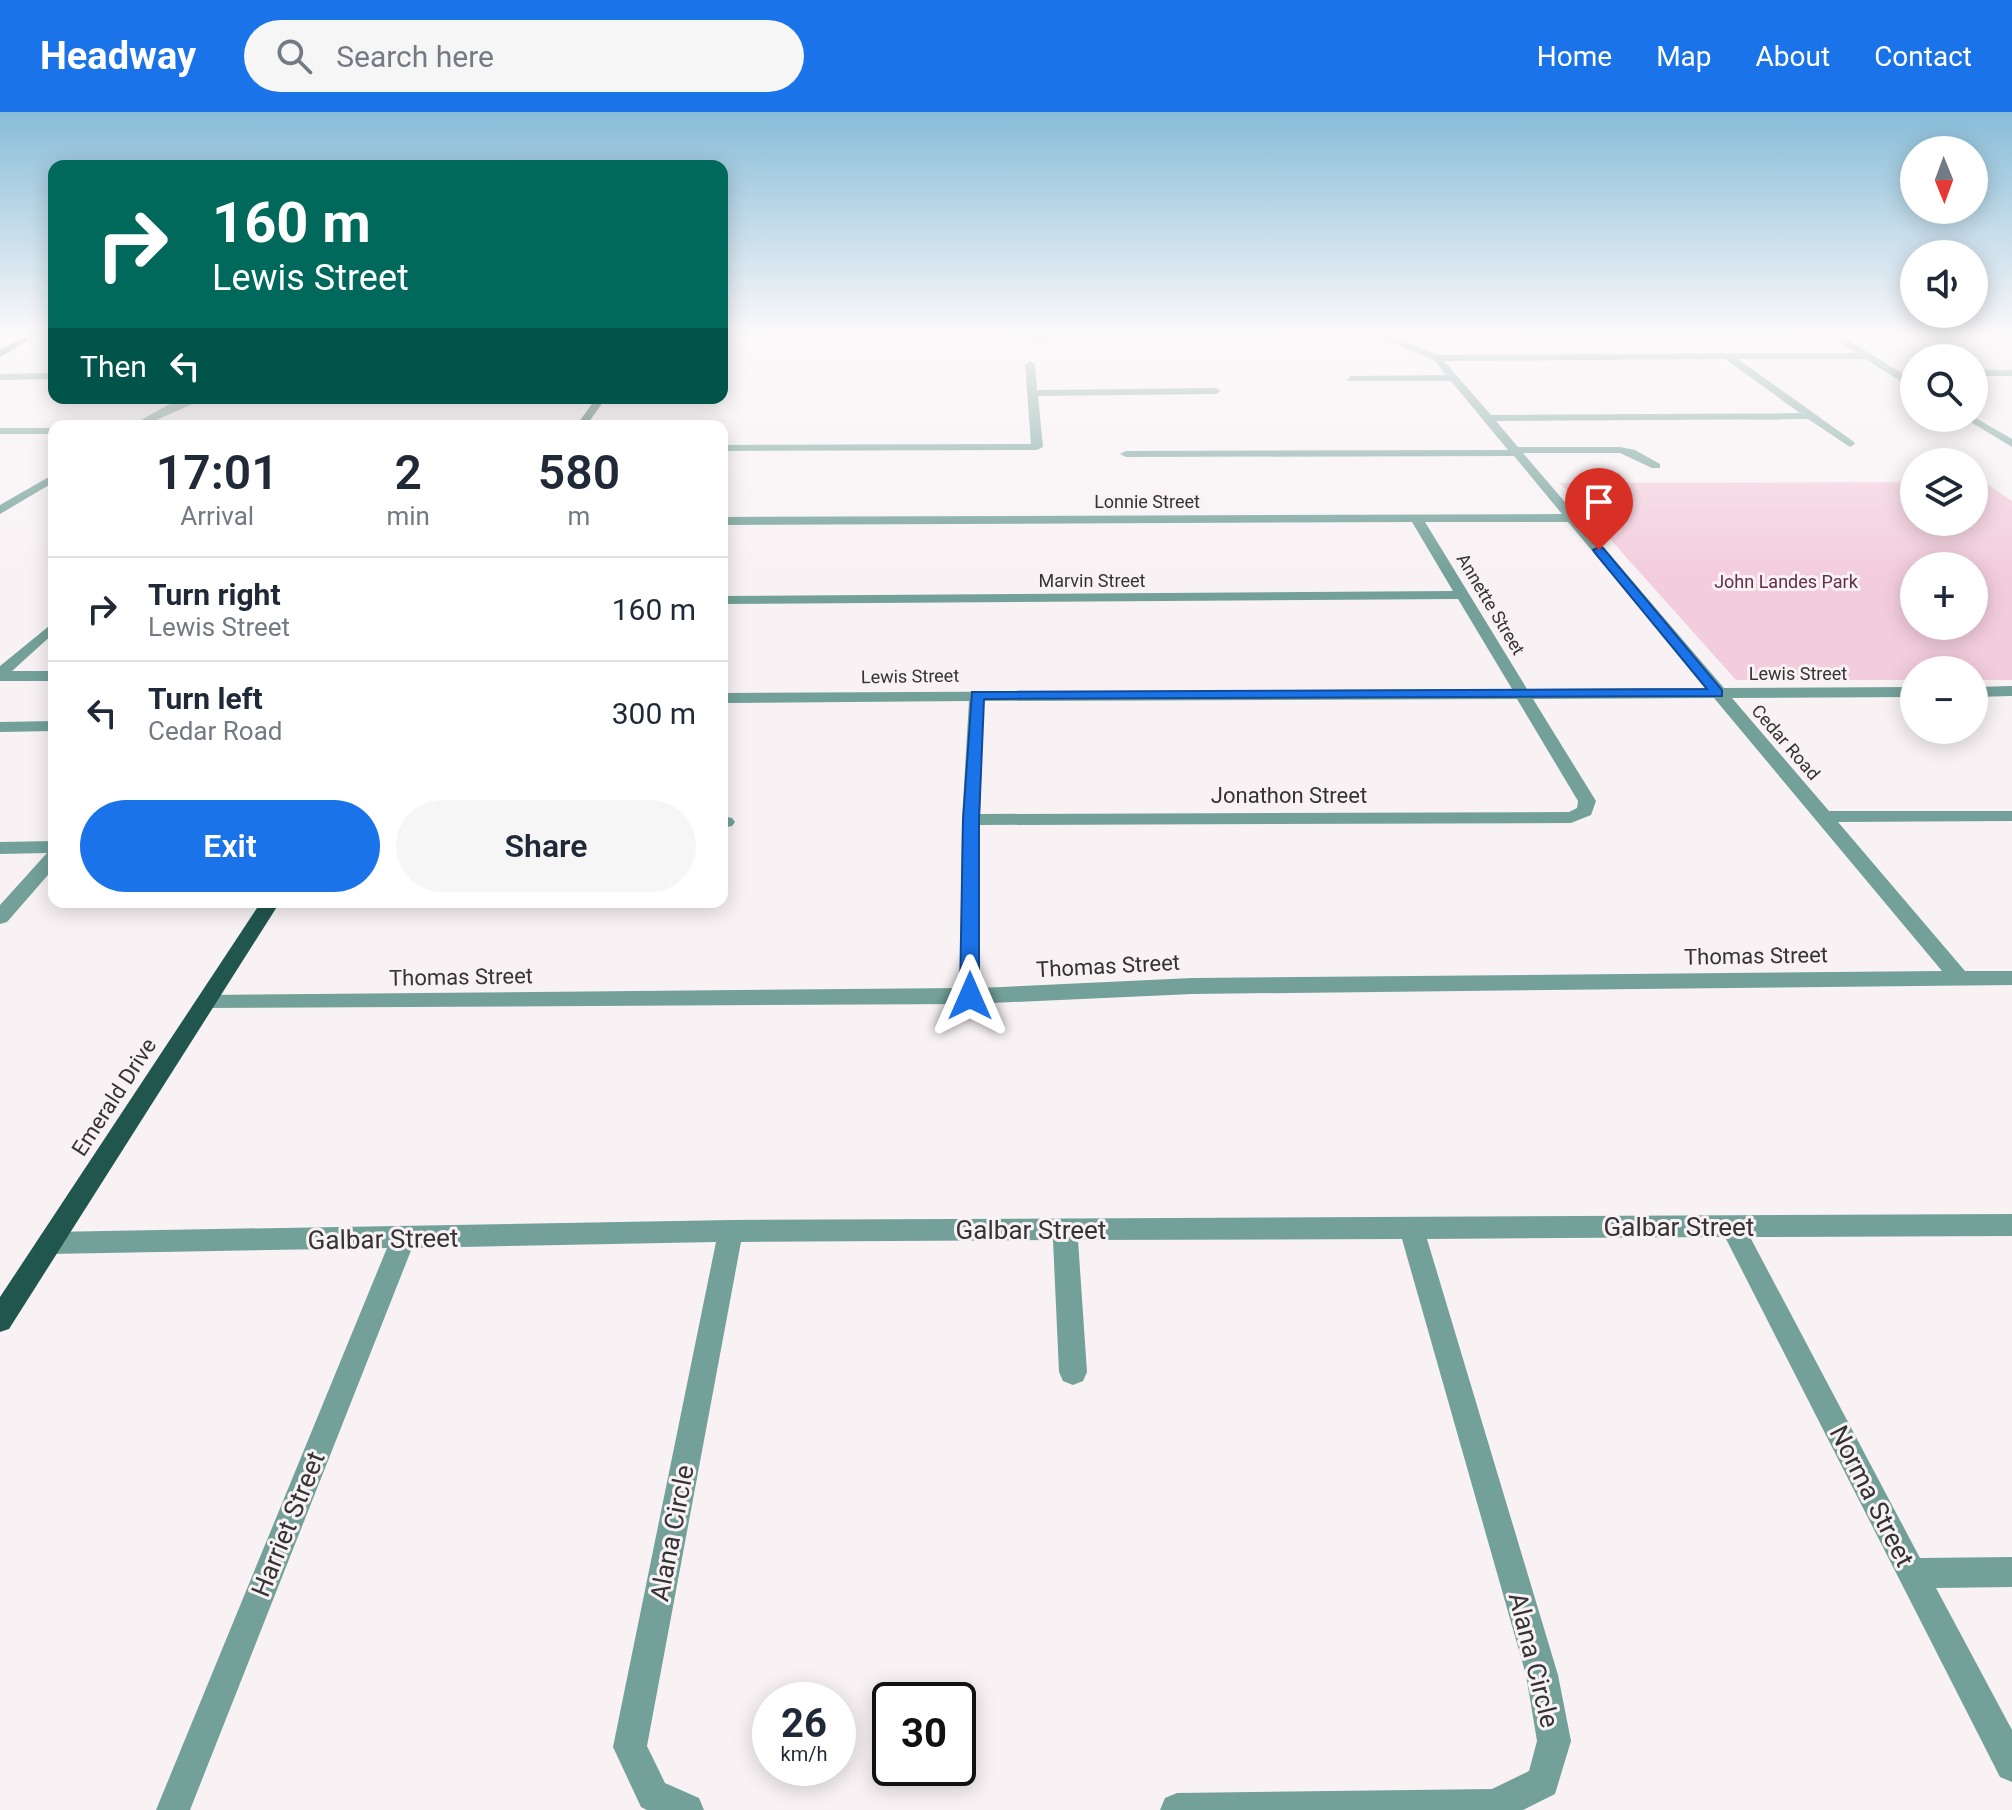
<!DOCTYPE html>
<html lang="en">
<head>
<meta charset="utf-8">
<style>
  :root { --surface:#fff; --page:#f6f6f7; --text:#1f2937; --muted:#747a83; --line:#e0e1e3; --accent:#1a73e8 }
  body { margin:0; font-family:Roboto,sans-serif; background:var(--page); color:var(--text); height:100vh; display:flex; flex-direction:column; font-size:30px; white-space:nowrap }
  * { box-sizing:border-box; margin:0 }
  p { font-size:26px; color:var(--muted) }
  .icon { flex:none; width:44px; height:44px; fill:none; stroke:currentColor; stroke-width:2; stroke-linecap:round; stroke-linejoin:round }
  .map { position:relative; flex:1; overflow:hidden }
  .side { position:absolute; left:48px; top:308px; width:680px; height:488px; display:flex; flex-direction:column; background:var(--surface); border-radius:16px; box-shadow:0 4px 20px #0003 }
  .side>* { flex:none }
  .guide { position:absolute; left:48px; top:48px; width:680px; height:244px; border-radius:16px; box-shadow:0 4px 20px #0003; background:#00695c; color:#fff; overflow:hidden }
  .needle { width:52px; rotate:179deg }
  .tools { position:absolute; left:1900px; top:24px; display:grid; gap:16px }
  .tools a { display:grid; place-items:center; width:88px; height:88px; border-radius:50%; background:var(--surface); box-shadow:0 4px 20px #0003; font-size:40px }
  .speed { position:absolute; left:752px; top:1570px; display:flex; gap:16px; font-size:40px; font-weight:700; text-align:center }
  .speed>* { display:grid; place-content:center; width:104px; height:104px; border-radius:50%; background:var(--surface); box-shadow:0 4px 20px #0003; line-height:1 }
  .speed small { font-size:20px; font-weight:400 }
  .speed .limit { border:4px solid #111; border-radius:12px; background:#fff; color:#111 }
  .pin { position:absolute; display:grid; place-items:center; width:68px; height:68px; color:#fff; margin:-82px -34px; border-radius:50% 50% 50% 0; rotate:-45deg; box-shadow:0 0 8px #0007 }
  .pin .icon { rotate:45deg }
  .me { position:absolute; width:88px; margin:-44px; rotate:0deg; stroke-linejoin:round; filter:drop-shadow(0 0 6px #0008) }
  .turn { display:flex; align-items:center; gap:28px; height:168px; padding:0 32px; font-size:36px }
  .turn .icon { width:104px; height:104px; stroke-width:2.5 }
  .turn b { display:block; font-size:56px; line-height:68px }
  .then { display:flex; align-items:center; height:76px; padding:0 32px; background:#0003; gap:16px; font-size:30px }
  .eta { display:flex; justify-content:space-evenly; align-items:center; height:136px; text-align:center }
  .eta b { font-size:48px; font-weight:600; line-height:56px }
  .primary-button { display:flex; gap:16px; margin-top:auto; padding:16px 32px }
  .primary-button a { flex:1; height:92px; border-radius:48px; background:var(--accent); color:#fff; font-size:32px; font-weight:600; line-height:92px; text-align:center }
  .primary-button a+a { background:var(--page); color:var(--text) }
  ul { padding:0; list-style:none }
  li { display:flex; align-items:center; gap:24px; height:104px; padding:0 32px; border-top:2px solid var(--line) }
  li div { flex:1 }
  li b { display:block; font-size:30px }
  li em { font-style:normal }
  header { display:flex; align-items:center; gap:48px; box-sizing:border-box; height:112px; padding:0 40px; background:var(--accent); color:#fff }
  header strong { font-size:38px }
  nav { display:flex; gap:44px; margin-inline-start:auto; font-size:28px }
  .search { width:560px; height:72px; background:var(--page); display:flex; align-items:center; gap:20px; box-sizing:border-box; padding:0 28px; border-radius:44px; color:var(--muted); font-size:30px }
  .map>svg:first-child { display:block }
  .green { fill:#f3cddd; fill-rule:evenodd }
  .lines { fill:none; stroke-linecap:round; stroke-linejoin:round }
  .minor { fill:#73a199; fill-rule:evenodd }
  .major { fill:#21564f; fill-rule:evenodd }
  .route { fill:#1a73e8; stroke:#114b97; stroke-width:2 }
  .labels { text-anchor:middle; dominant-baseline:central; stroke-width:6; stroke-linejoin:round; paint-order:stroke }
  .far-street-label { font-size:18px; fill:#353333; stroke:#f8f2f4 }
  .far-park-label { font-size:18px; fill:#632e47; stroke:#f8f2f4 }
  .street-label { font-size:22px; fill:#353333; stroke:#f8f2f4 }
  .near-street-label { font-size:26px; fill:#353333; stroke:#f8f2f4 }
</style>
</head>
<body>
<header>
<strong>Headway</strong>
<div class="search"><svg class="icon" aria-label="search" viewBox="0 0 24 24"><circle cx="10" cy="10" r="6"/><path d="M15 15l6 6"/></svg>Search here</div>
<nav><a>Home</a><a>Map</a><a>About</a><a>Contact</a></nav>
</header>
<div class="map">
<svg width="2012" height="1698" viewBox="0 0 2012 1698">
  <rect width="100%" height="100%" fill="#f8f2f4"/>
  <path class="green" d="M 1914,370 L 1914,410 L 1974,410 L 1974,371 L 1986,371 L 2012,389 L 2012,568 L 1974,568 L 1974,558 L 1914,558 L 1914,568 L 1736,568 L 1560,371 ZM 1914,454 L 1974,454 L 1974,514 L 1914,514 Z"/>
  <g class="lines">
    <g class="minor">
      <path d="M 1024,224 L 1218,224 L 1214,227 L 1027,229 Z"/>
      <path d="M 1376,224 L 1389,224 L 1438,243 L 1856,241 L 1831,224 L 1842,224 L 1914,269 L 1914,276 L 1910,275 L 1865,247 L 1738,247 L 1854,330 L 1855,332 L 1850,335 L 1808,307 L 1496,309 L 1518,335 L 1620,335 L 1635,338 L 1660,352 L 1660,356 L 1652,356 L 1620,341 L 1523,341 L 1724,576 L 1914,575 L 1914,585 L 1732,586 L 1829,699 L 2012,699 L 2012,709 L 1838,710 L 1965,859 L 2012,859 L 2012,873 L 1192,882 L 970,892 L 199,896 L 196,891 L 199,886 L 206,883 L 960,876 L 962,708 L 969,589 L 722,591 L 722,581 L 1512,577 L 1458,487 L 722,492 L 722,484 L 1453,479 L 1412,410 L 722,413 L 722,405 L 1562,402 L 1514,344 L 1126,345 L 1120,342 L 1126,339 L 1508,338 L 1451,269 L 1347,269 L 1350,264 L 1446,263 L 1434,248 ZM 1725,247 L 1800,301 L 1491,303 L 1444,249 ZM 1425,410 L 1568,410 L 1707,576 L 1527,577 ZM 1714,586 L 1942,859 L 1192,866 L 980,876 L 980,713 L 1571,711 L 1591,703 L 1596,689 L 1533,587 ZM 1517,587 L 1578,689 L 1577,696 L 1569,700 L 980,702 L 984,589 Z"/>
      <path d="M 1030,249 L 1035,252 L 1037,278 L 1216,276 L 1221,279 L 1216,282 L 1038,284 L 1043,335 L 1037,338 L 722,339 L 722,333 L 1031,332 L 1025,252 Z"/>
      <rect x="1974" y="258" width="38" height="6"/>
      <path d="M 54,261 L 54,267 L 0,268 L 0,262 Z"/>
      <path d="M 190,286 L 206,286 L 143,314 L 130,314 L 168,293 Z"/>
      <path d="M 1974,305 L 2012,327 L 2012,335 L 1964,306 Z"/>
      <rect x="0" y="316" width="54" height="6"/>
      <path d="M 54,362 L 54,370 L 0,402 L 0,393 Z"/>
      <path d="M 54,510 L 54,521 L 12,559 L 54,559 L 54,569 L 0,569 L 0,554 Z"/>
      <path d="M 2012,574 L 2012,584 L 1974,585 L 1974,575 Z"/>
      <path d="M 54,609 L 54,619 L 0,620 L 0,610 Z"/>
      <path d="M 722,704 L 732,706 L 735,710 L 732,714 L 722,716 Z"/>
      <path d="M 54,729 L 54,756 L 7,810 L 0,812 L 0,793 L 47,741 L 0,742 L 0,730 Z"/>
      <path d="M 2012,1102 L 2012,1124 L 1750,1125 L 1920,1446 L 2012,1445 L 2012,1475 L 1936,1476 L 2012,1618 L 2012,1670 L 2000,1665 L 1725,1125 L 1427,1127 L 1558,1563 L 1571,1629 L 1555,1682 L 1523,1698 L 1160,1698 L 1165,1686 L 1177,1681 L 1492,1677 L 1529,1659 L 1537,1629 L 1526,1563 L 1402,1127 L 1078,1128 L 1087,1260 L 1083,1269 L 1073,1273 L 1063,1269 L 1059,1260 L 1053,1128 L 741,1130 L 647,1634 L 665,1671 L 699,1686 L 704,1698 L 647,1698 L 641,1695 L 613,1635 L 716,1130 L 412,1136 L 190,1698 L 156,1698 L 387,1136 L 50,1142 L 41,1139 L 38,1131 L 41,1123 L 50,1120 L 731,1108 Z"/>
    </g>
    <g class="major">
      <path d="M 25,224 L 36,224 L 0,245 L 0,238 Z"/>
      <path d="M 596,286 L 606,286 L 586,314 L 576,314 Z"/>
      <path d="M 261,790 L 280,790 L 9,1217 L 0,1220 L 0,1185 Z"/>
    </g>
  </g>
  <linearGradient id="sky" x2="0" y2="1"><stop stop-color="#87bcd8"/><stop offset="0.48" stop-color="#fcf9fa"/><stop offset="1" stop-color="#fcf9fa" stop-opacity="0"/></linearGradient>
  <rect width="2012" height="462" fill="url(#sky)"/>
  <path class="route" d="M 1599,435 L 1603,436 L 1722,578 L 1722,584 L 984,587 L 979,708 L 979,884 L 976,889 L 963,889 L 960,884 L 963,708 L 972,580 L 1707,577 L 1595,441 L 1593,438 Z"/>
  <g class="labels">
    <g class="far-street-label">
      <text x="1147" y="389">Lonnie Street</text>
      <text x="1092" y="468">Marvin Street</text>
      <text transform="translate(1491 492) rotate(59)">Annette Street</text>
      <text x="1798" y="561">Lewis Street</text>
      <text transform="translate(910 564) rotate(-1)">Lewis Street</text>
      <text transform="translate(1786 630) rotate(49)">Cedar Road</text>
    </g>
    <g class="far-park-label">
      <text x="1786" y="469">John Landes Park</text>
    </g>
    <g class="street-label">
      <text x="1289" y="683">Jonathon Street</text>
      <text transform="translate(1756 844) rotate(-1)">Thomas Street</text>
      <text transform="translate(1108 854) rotate(-3)">Thomas Street</text>
      <text transform="translate(461 865) rotate(-1)">Thomas Street</text>
      <text transform="translate(114 985) rotate(-57)">Emerald Drive</text>
    </g>
    <g class="near-street-label">
      <text x="1679" y="1115">Galbar Street</text>
      <text x="1031" y="1118">Galbar Street</text>
      <text transform="translate(383 1127) rotate(-1)">Galbar Street</text>
      <text transform="translate(1872 1384) rotate(63)">Norma Street</text>
      <text transform="translate(288 1412) rotate(-68)">Harriet Street</text>
      <text transform="translate(672 1421) rotate(-79)">Alana Circle</text>
      <text transform="translate(1534 1548) rotate(76)">Alana Circle</text>
    </g>
  </g>
</svg>
<div class="tools">
<a><svg class="needle" viewBox="-14 -14 28 28"><path d="M0-13l5 13h-10z" fill="#e53935"/><path d="M0 13l5-13h-10z" fill="#747a83"/></svg></a>
<a><svg class="icon" aria-label="sound" viewBox="0 0 24 24"><path d="M4 9h4l5-4v14l-5-4H4zM17 9q2 3 0 6"/></svg></a>
<a><svg class="icon" aria-label="search" viewBox="0 0 24 24"><circle cx="10" cy="10" r="6"/><path d="M15 15l6 6"/></svg></a>
<a><svg class="icon" aria-label="layers" viewBox="0 0 24 24"><path d="M12 4l9 5-9 5-9-5zM3 14l9 5 9-5"/></svg></a>
<a>+</a>
<a>−</a>
</div>
<div class="speed"><div>26<small>km/h</small></div><div class="limit">30</div></div>
<div class="pin" style="left:1599px;top:438px;background:#d93025"><svg class="icon" aria-label="arrive" viewBox="0 0 24 24"><path d="M6 21V4h12l-3 4 3 4H6"/></svg></div>
<svg class="me" style="left:970px;top:884px" viewBox="-20 -20 40 40"><path d="M0-17L14 15 0 8-14 15z" fill="#1a73e8" stroke="#fff" stroke-width="4"/></svg>
<div class="guide">
<div class="turn"><svg class="icon" aria-label="right" viewBox="0 0 24 24"><path d="M7 20v-9h11M14 6l5 5-5 5"/></svg><div><b>160 m</b>Lewis Street</div></div>
<div class="then">Then<svg class="icon" aria-label="left" viewBox="0 0 24 24"><path d="M17 20v-9H6M10 6l-5 5 5 5"/></svg></div>
</div>
<section class="side">
<div class="eta">
<div><b>17:01</b><p>Arrival</p></div>
<div><b>2</b><p>min</p></div>
<div><b>580</b><p>m</p></div>
</div>
<ul>
<li><svg class="icon" aria-label="right" viewBox="0 0 24 24"><path d="M7 20v-9h11M14 6l5 5-5 5"/></svg><div><b>Turn right</b><p>Lewis Street</p></div><em>160 m</em></li>
<li><svg class="icon" aria-label="left" viewBox="0 0 24 24"><path d="M17 20v-9H6M10 6l-5 5 5 5"/></svg><div><b>Turn left</b><p>Cedar Road</p></div><em>300 m</em></li>
</ul>
<div class="primary-button"><a>Exit</a><a>Share</a></div>
</section>
</div>
</body>
</html>
